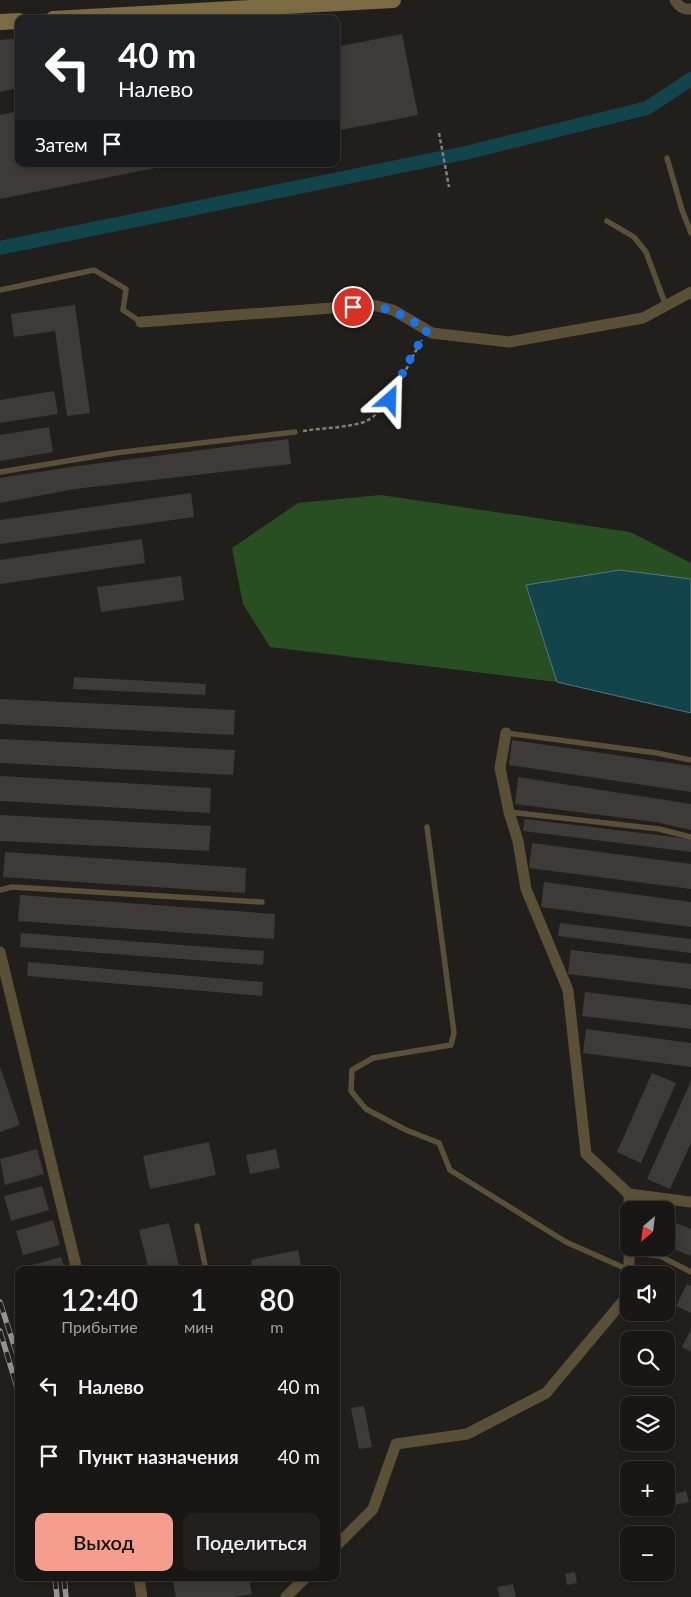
<!DOCTYPE html>
<html lang="ru">
<head>
<meta charset="utf-8">
<style>
  :root { --surface:#191715; --page:#22201e; --text:#f1f3f6; --muted:#9f9fa0; --line:#373634; --accent:#f49d8d }
  body { margin:0; font-family:Lato,sans-serif; background:var(--page); color:var(--text); height:100vh; display:flex; flex-direction:column; font-size:19px; white-space:nowrap }
  * { box-sizing:border-box; margin:0 }
  p { font-size:16px; color:var(--muted) }
  .icon { flex:none; width:28px; height:28px; fill:none; stroke:currentColor; stroke-width:2; stroke-linecap:round; stroke-linejoin:round }
  .map { position:relative; flex:1; overflow:hidden }
  .panel { position:absolute; left:15px; top:1266px; width:325px; height:315px; display:flex; flex-direction:column; background:var(--surface); border-radius:10px; box-shadow:0 2px 8px #0003,0 0 0 1px var(--line) }
  .panel>* { flex:none }
  .banner { position:absolute; left:15px; top:15px; width:325px; height:152px; border-radius:10px; box-shadow:0 2px 8px #0003,0 0 0 1px var(--line); background:#202124; color:#fff; overflow:hidden }
  .needle { width:32px; rotate:208deg }
  .tools { position:absolute; left:620px; top:1201px; display:grid; gap:10px }
  .tools a { display:grid; place-items:center; width:55px; height:55px; border-radius:10px; background:var(--surface); box-shadow:0 2px 8px #0003,0 0 0 1px var(--line); font-size:25px }
  .pin { position:absolute; display:grid; place-items:center; width:42px; height:42px; color:#fff; margin:-21px; border:2px solid #fff; border-radius:50%; box-shadow:0 1px 5px #0007 }
  .me { position:absolute; width:55px; margin:-28px; rotate:25deg; stroke-linejoin:round; filter:drop-shadow(0 0 4px #0008) }
  .turn { display:flex; align-items:center; gap:18px; height:105px; padding:0 20px; font-size:22px }
  .turn .icon { width:65px; height:65px; stroke-width:2.5 }
  .turn b { display:block; font-size:35px; line-height:42px }
  .then { display:flex; align-items:center; height:48px; padding:0 20px; background:#0003; gap:10px; font-size:19px }
  .eta { display:flex; justify-content:space-evenly; align-items:center; height:85px; text-align:center }
  .eta b { font-size:30px; font-weight:600; line-height:35px }
  .primary-button { display:flex; gap:10px; margin-top:auto; padding:10px 20px }
  .primary-button a { flex:1; height:58px; border-radius:10px; background:var(--accent); color:#111; font-size:20px; font-weight:600; line-height:58px; text-align:center }
  .primary-button a+a { background:var(--page); color:var(--text) }
  ul { padding:0; list-style:none }
  li { display:flex; align-items:center; gap:15px; height:70px; padding:0 20px }
  li div { flex:1 }
  li b { display:block; font-size:19px }
  li em { font-style:normal }
  .map>svg:first-child { display:block }
  .green { fill:#284f21 }
  .water { fill:#12444c; stroke:#55787d }
  .lines { fill:none; stroke-linecap:round; stroke-linejoin:round }
  .canal { stroke:#12444c; stroke-width:14 }
  .building { fill:#3d3a37 }
  .path { stroke:#817f7d; stroke-width:2.5; stroke-dasharray:4 2.5; stroke-linecap:butt }
  .lane { stroke:#5a5037; stroke-width:5.5 }
  .street { stroke:#5a5037; stroke-width:11 }
  .secondary { stroke:#7c6b43; stroke-width:16 }
  .rail-casing { stroke:#949390; stroke-width:5.5 }
  .rail { stroke:#211f1c; stroke-width:4; stroke-dasharray:11; stroke-linecap:butt }
  .route { stroke:#1a73e8; stroke-width:9; stroke-dasharray:0 16.2 }
</style>
</head>
<body>
<div class="map">
<svg width="691" height="1597" viewBox="0 0 691 1597">
  <rect width="100%" height="100%" fill="#211f1c"/>
  <path class="green" d="M 381,495 L 630,532 L 691,563 L 691,579 L 620,570 L 527,585 L 557,682 L 270,647 L 243,604 L 232,548 L 298,503 Z"/>
  <path class="water" d="M 620,570 L 691,579 L 691,713 L 557,682 L 526,585 Z"/>
  <g class="lines">
    <path class="canal" d="M 0,248 L 465,153 L 647,108 L 691,79"/>
  </g>
  <g class="building">
    <path d="M 402,34 L 418,115 L 336,131 L 336,47 Z"/>
    <path d="M 19,38 L 19,88 L 0,92 L 0,40 Z"/>
    <path d="M 19,111 L 19,164 L 170,165 L 0,199 L 0,115 Z"/>
    <path d="M 75,305 L 90,413 L 67,416 L 55,331 L 14,337 L 11,314 Z"/>
    <path d="M 54,391 L 58,414 L 0,423 L 0,400 Z"/>
    <path d="M 49,427 L 53,452 L 0,461 L 0,435 Z"/>
    <path d="M 288,439 L 291,464 L 75,489 L 0,503 L 0,478 L 70,467 Z"/>
    <path d="M 191,493 L 194,517 L 0,544 L 0,520 Z"/>
    <path d="M 142,539 L 145,563 L 0,584 L 0,560 Z"/>
    <path d="M 181,576 L 184,600 L 101,612 L 97,587 Z"/>
    <path d="M 74,677 L 206,684 L 205,695 L 73,689 Z"/>
    <path d="M 0,699 L 235,710 L 234,735 L 0,724 Z"/>
    <path d="M 0,739 L 235,750 L 233,775 L 0,763 Z"/>
    <path d="M 512,740 L 691,766 L 691,792 L 509,765 Z"/>
    <path d="M 0,776 L 211,788 L 210,813 L 0,801 Z"/>
    <path d="M 518,777 L 691,804 L 691,830 L 655,822 L 515,804 Z"/>
    <path d="M 0,815 L 211,826 L 209,851 L 0,841 Z"/>
    <path d="M 525,819 L 691,839 L 691,852 L 523,831 Z"/>
    <path d="M 532,843 L 691,864 L 691,889 L 529,868 Z"/>
    <path d="M 5,852 L 246,868 L 245,893 L 3,877 Z"/>
    <path d="M 544,882 L 691,902 L 691,927 L 541,907 Z"/>
    <path d="M 20,895 L 275,914 L 274,939 L 18,921 Z"/>
    <path d="M 560,923 L 691,939 L 691,953 L 558,936 Z"/>
    <path d="M 21,933 L 264,951 L 263,965 L 20,947 Z"/>
    <path d="M 571,950 L 691,964 L 691,989 L 568,974 Z"/>
    <path d="M 28,962 L 263,982 L 262,996 L 27,976 Z"/>
    <path d="M 585,992 L 691,1005 L 691,1029 L 582,1016 Z"/>
    <path d="M 586,1029 L 691,1043 L 691,1067 L 583,1053 Z"/>
    <path d="M 0,1067 L 20,1125 L 0,1132 Z"/>
    <path d="M 652,1073 L 676,1083 L 641,1163 L 617,1152 Z"/>
    <path d="M 691,1081 L 691,1143 L 670,1189 L 647,1179 Z"/>
    <path d="M 209,1142 L 216,1175 L 150,1189 L 143,1156 Z"/>
    <path d="M 37,1149 L 44,1174 L 5,1185 L 0,1159 Z"/>
    <path d="M 276,1149 L 280,1168 L 250,1174 L 246,1155 Z"/>
    <path d="M 42,1186 L 49,1210 L 11,1221 L 4,1196 Z"/>
    <path d="M 666,1219 L 691,1229 L 691,1256 L 666,1246 Z"/>
    <path d="M 53,1220 L 60,1245 L 23,1255 L 16,1231 Z"/>
    <path d="M 169,1223 L 180,1270 L 149,1270 L 139,1230 Z"/>
    <path d="M 298,1250 L 302,1270 L 253,1270 L 251,1260 Z"/>
    <path d="M 61,1257 L 65,1270 L 29,1270 L 28,1266 Z"/>
    <path d="M 687,1284 L 691,1286 L 691,1313 L 676,1306 Z"/>
    <path d="M 691,1329 L 691,1352 L 682,1347 Z"/>
    <path d="M 364,1406 L 372,1447 L 359,1449 L 351,1408 Z"/>
    <path d="M 686,1491 L 689,1502 L 666,1507 L 666,1496 Z"/>
    <path d="M 575,1572 L 577,1583 L 567,1585 L 565,1574 Z"/>
    <path d="M 172,1578 L 249,1578 L 252,1594 L 235,1597 L 176,1597 Z"/>
    <path d="M 513,1584 L 516,1597 L 500,1597 L 497,1587 Z"/>
  </g>
  <g class="lines">
    <g class="path">
      <path d="M 439,133 L 449,187"/>
      <path d="M 303,431 C 322,428 342,428 361,423 C 388,416 407,364 422,340"/>
    </g>
    <g class="lane">
      <path d="M 667,158 L 682,210 L 691,233"/>
      <path d="M 607,221 L 634,237 L 646,252 L 666,306"/>
      <path d="M 0,290 L 94,270 L 126,289 L 123,310 L 141,322"/>
      <path d="M 0,472 L 115,453 L 295,432"/>
      <path d="M 506,733 L 657,753 L 691,760"/>
      <path d="M 509,812 L 659,829 L 691,837"/>
      <path d="M 427,827 L 454,1033 L 451,1045 L 373,1058 L 352,1070 L 351,1091 L 366,1109 L 406,1130 L 439,1143 L 450,1170 L 566,1242 L 629,1270"/>
      <path d="M 0,890 L 12,887 L 262,902"/>
      <path d="M 197,1226 L 206,1270"/>
      <path d="M 629,1252 L 660,1256 L 691,1272"/>
    </g>
    <g class="street">
      <path d="M 675,0 C 679,7 683,10 691,9"/>
      <path d="M 141,322 L 373,305 L 393,310 L 432,333 L 509,342 L 643,318 L 691,292"/>
      <path d="M 506,733 L 500,768 L 509,812 L 518,841 L 526,889 L 568,990 L 586,1154 L 629,1194"/>
      <path d="M 0,952 L 77,1270"/>
      <path d="M 629,1210 L 629,1194 L 691,1202"/>
      <path d="M 629,1248 L 629,1275"/>
      <path d="M 336,1546 L 373,1509 L 396,1444 L 467,1434 L 546,1393 L 629,1294"/>
      <path d="M 139,1578 L 142,1597"/>
      <path d="M 286,1597 L 305,1578"/>
    </g>
    <g class="secondary">
      <path d="M 53,19 L 393,0"/>
      <path d="M 0,22 L 19,21"/>
    </g>
    <defs>
      <g id="rail">
        <path d="M 0,1302 L 19,1361"/>
        <path d="M 0,1331 L 19,1394"/>
        <path d="M 55,1578 L 57,1597"/>
        <path d="M 64,1578 L 66,1597"/>
      </g>
    </defs>
    <use href="#rail" class="rail-casing"/>
    <use href="#rail" class="rail"/>
  </g>
  <g class="lines">
    <path class="route" d="M 353,307 C 388,304 399,313 427,330 L 405,368 L 390,400"/>
  </g>
</svg>
<div class="tools">
<a><svg class="needle" viewBox="-14 -14 28 28"><path d="M0-13l5 13h-10z" fill="#e53935"/><path d="M0 13l5-13h-10z" fill="#9f9fa0"/></svg></a>
<a><svg class="icon" aria-label="sound" viewBox="0 0 24 24"><path d="M4 9h4l5-4v14l-5-4H4zM17 9q2 3 0 6"/></svg></a>
<a><svg class="icon" aria-label="search" viewBox="0 0 24 24"><circle cx="10" cy="10" r="6"/><path d="M15 15l6 6"/></svg></a>
<a><svg class="icon" aria-label="layers" viewBox="0 0 24 24"><path d="M12 4l9 5-9 5-9-5zM3 14l9 5 9-5"/></svg></a>
<a>+</a>
<a>−</a>
</div>
<div class="pin" style="left:353px;top:307px;background:#d93025"><svg class="icon" aria-label="arrive" viewBox="0 0 24 24"><path d="M6 21V4h12l-3 4 3 4H6"/></svg></div>
<svg class="me" style="left:390px;top:400px" viewBox="-20 -20 40 40"><path d="M0-17L14 15 0 8-14 15z" fill="#1a73e8" stroke="#fff" stroke-width="4"/></svg>
<div class="banner">
<div class="turn"><svg class="icon" aria-label="left" viewBox="0 0 24 24"><path d="M17 20v-9H6M10 6l-5 5 5 5"/></svg><div><b>40 m</b>Налево</div></div>
<div class="then">Затем<svg class="icon" aria-label="arrive" viewBox="0 0 24 24"><path d="M6 21V4h12l-3 4 3 4H6"/></svg></div>
</div>
<section class="panel">
<div class="eta">
<div><b>12:40</b><p>Прибытие</p></div>
<div><b>1</b><p>мин</p></div>
<div><b>80</b><p>m</p></div>
</div>
<ul>
<li><svg class="icon" aria-label="left" viewBox="0 0 24 24"><path d="M17 20v-9H6M10 6l-5 5 5 5"/></svg><div><b>Налево</b></div><em>40 m</em></li>
<li><svg class="icon" aria-label="arrive" viewBox="0 0 24 24"><path d="M6 21V4h12l-3 4 3 4H6"/></svg><div><b>Пункт назначения</b></div><em>40 m</em></li>
</ul>
<div class="primary-button"><a>Выход</a><a>Поделиться</a></div>
</section>
</div>
</body>
</html>
